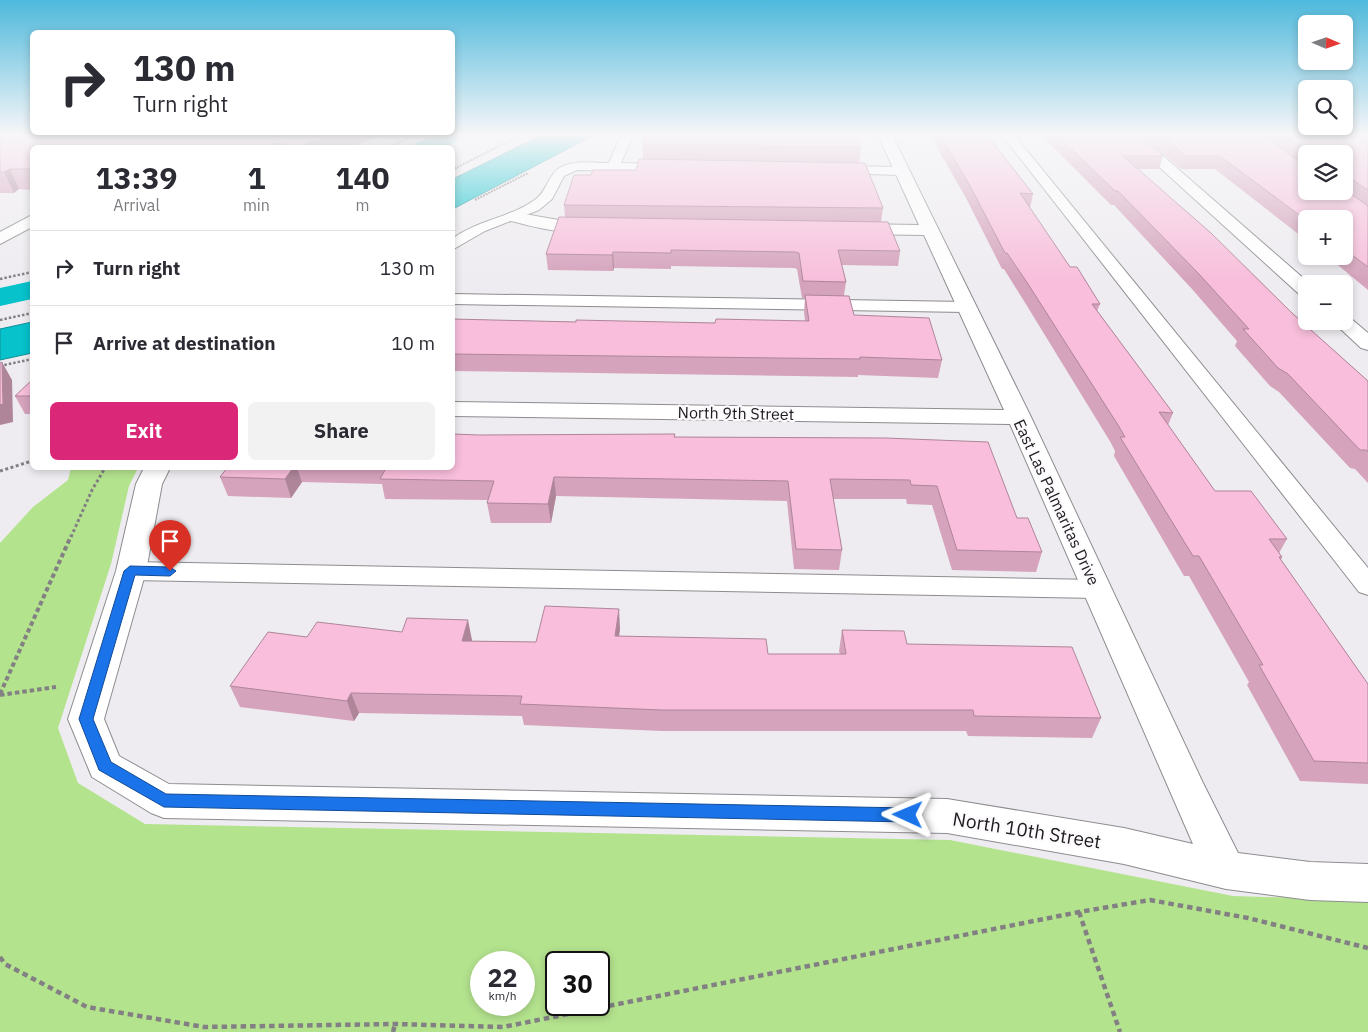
<!DOCTYPE html>
<html lang="en">
<head>
<meta charset="utf-8">
<style>
  :root { --surface:#fff; --page:#f2f2f3; --text:#2b2b33; --muted:#7c7c81; --line:#e1e1e2; --accent:#db2777 }
  body { margin:0; font-family:"IBM Plex Sans",sans-serif; background:var(--page); color:var(--text); height:100vh; display:flex; flex-direction:column; font-size:19px; white-space:nowrap }
  * { box-sizing:border-box; margin:0 }
  p { font-size:16px; color:var(--muted) }
  .icon { flex:none; width:28px; height:28px; fill:none; stroke:currentColor; stroke-width:2; stroke-linecap:round; stroke-linejoin:round }
  .map { position:relative; flex:1; overflow:hidden }
  .details { position:absolute; left:30px; top:145px; width:425px; height:325px; display:flex; flex-direction:column; background:var(--surface); border-radius:8px; box-shadow:0 2px 8px #0003 }
  .details>* { flex:none }
  .banner { position:absolute; left:30px; top:30px; width:425px; height:105px; border-radius:8px; box-shadow:0 2px 8px #0003; background:#fff; color:var(--text); overflow:hidden }
  .needle { width:32px; rotate:92deg }
  .controls { position:absolute; left:1298px; top:15px; display:grid; gap:10px }
  .controls a { display:grid; place-items:center; width:55px; height:55px; border-radius:8px; background:var(--surface); box-shadow:0 2px 8px #0003; font-size:25px }
  .speed { position:absolute; left:470px; top:951px; display:flex; gap:10px; font-size:25px; font-weight:700; text-align:center }
  .speed>* { display:grid; place-content:center; width:65px; height:65px; border-radius:50%; background:var(--surface); box-shadow:0 2px 8px #0003; line-height:1 }
  .speed small { font-size:12px; font-weight:400 }
  .speed .limit { border:2px solid #111; border-radius:8px; background:#fff; color:#111 }
  .pin { position:absolute; display:grid; place-items:center; width:42px; height:42px; color:#fff; margin:-51px -21px; border-radius:50% 50% 50% 0; rotate:-45deg; box-shadow:0 0 5px #0007 }
  .pin .icon { rotate:45deg }
  .me { position:absolute; width:55px; margin:-28px; rotate:271deg; stroke-linejoin:round; filter:drop-shadow(0 0 4px #0008) }
  .turn { display:flex; align-items:center; gap:18px; height:105px; padding:0 20px; font-size:22px }
  .turn .icon { width:65px; height:65px; stroke-width:2.5 }
  .turn b { display:block; font-size:35px; line-height:42px }
  .eta { display:flex; justify-content:space-evenly; align-items:center; height:85px; text-align:center }
  .eta b { font-size:30px; font-weight:700; line-height:35px }
  .primary-button { display:flex; gap:10px; margin-top:auto; padding:10px 20px }
  .primary-button a { flex:1; height:58px; border-radius:8px; background:var(--accent); color:#fff; font-size:20px; font-weight:700; line-height:58px; text-align:center }
  .primary-button a+a { background:var(--page); color:var(--text) }
  ul { padding:0; list-style:none }
  li { display:flex; align-items:center; gap:15px; height:75px; padding:0 20px; border-top:1px solid var(--line) }
  li div { flex:1 }
  li b { display:block; font-size:19px }
  li em { font-style:normal }
  .map>svg:first-child { display:block }
  .green { fill:#b4e38e; fill-rule:evenodd }
  .water { fill:#07c1cb; stroke:#0e9097 }
  .lines { fill:none; stroke-linecap:round; stroke-linejoin:round }
  .canal { fill:#07c1cb; fill-rule:evenodd }
  .lane-casing { stroke:#8d8c8f; stroke-width:2 }
  .street-casing { stroke:#8d8c8f; stroke-width:2 }
  .path-far4 { stroke:#828083; stroke-width:2; stroke-dasharray:2 1; stroke-linecap:butt }
  .path-far3 { stroke:#828083; stroke-width:2.5; stroke-dasharray:2.5 2; stroke-linecap:butt }
  .path-far2 { stroke:#828083; stroke-width:3; stroke-dasharray:3 2.5; stroke-linecap:butt }
  .path-far1 { stroke:#828083; stroke-width:4; stroke-dasharray:4.5 3; stroke-linecap:butt }
  .path { stroke:#828083; stroke-width:4.5; stroke-dasharray:5.5 4; stroke-linecap:butt }
  .lane { fill:#fff; fill-rule:evenodd }
  .street { fill:#fff; fill-rule:evenodd }
  .wall { fill:#d5a3bc; fill-rule:evenodd }
  .shaded-wall { fill:#ae8599 }
  .building { fill:#f8bedb; stroke:#ae8599 }
  .route { fill:#1a73e8; stroke:#114b97 }
  .labels { text-anchor:middle; dominant-baseline:central; stroke-width:4.5; stroke-linejoin:round; paint-order:stroke }
  .street-label { font-size:16px; fill:#1d1c1d; stroke:#fcfafd }
  .near-street-label { font-size:19px; fill:#1d1c1d; stroke:#fcfafd }
</style>
</head>
<body>
<div class="map">
<svg width="1368" height="1032" viewBox="0 0 1368 1032">
  <rect width="100%" height="100%" fill="#eeecf0"/>
  <path class="green" d="M 71,468 L 138,468 L 129,486 L 111,564 L 58,728 L 78,783 L 145,824 L 950,840 L 1233,896 L 1368,900 L 1368,1032 L 0,1032 L 0,543 L 33,507 L 68,480 ZM 481,962 L 524,962 L 524,1005 L 481,1005 ZM 556,962 L 599,962 L 599,1005 L 556,1005 Z"/>
  <g class="water">
    <path d="M 542,135 L 594,135 L 453,209 L 453,179 Z"/>
    <path d="M 32,322 L 32,353 L 0,360 L 0,329 Z"/>
  </g>
  <g class="lines">
    <g class="canal">
      <path d="M 434,135 L 462,135 C 452,151 430,148 413,148 L 416,143 Z"/>
      <path d="M 32,281 L 32,299 L 0,306 L 0,288 Z"/>
    </g>
    <defs>
      <g id="lane">
        <path d="M 621,135 L 633,135 L 621,163 L 669,164 L 675,168 L 669,172 L 577,170 L 564,176 L 552,199 L 539,210 L 485,231 L 452,250 L 452,239 C 479,219 511,218 536,199 C 548,190 548,173 563,166 C 577,160 593,163 609,163 Z"/>
        <path d="M 1002,135 L 1014,135 L 1368,568 L 1368,595 L 1359,592 Z"/>
        <path d="M 837,166 L 901,167 L 907,171 L 901,175 L 833,173 L 831,170 L 833,167 Z"/>
        <path d="M 452,294 L 966,302 L 972,303 L 975,307 L 972,311 L 966,312 L 452,304 Z"/>
        <path d="M 131,562 L 1097,580 L 1106,583 L 1110,589 L 1106,595 L 1097,598 L 131,580 L 122,577 L 118,571 L 122,565 Z"/>
      </g>
      <g id="street">
        <path d="M 878,135 L 892,135 L 1031,417 L 1203,783 L 1238,853 L 1310,862 L 1368,864 L 1368,902 L 1310,900 L 1226,889 L 1124,864 L 947,833 L 164,818 L 151,813 L 92,777 L 68,719 L 116,571 L 136,484 L 144,468 L 170,468 L 162,484 L 146,571 L 104,719 L 119,756 L 169,784 L 947,799 L 1124,828 L 1193,844 L 1010,424 L 452,416 L 452,402 L 1004,410 L 924,235 L 854,234 L 848,233 L 846,229 L 848,225 L 854,224 L 919,225 Z"/>
        <path d="M 1124,135 L 1139,135 L 1310,284 L 1306,284 L 1306,296 L 1299,294 Z"/>
        <path d="M 513,212 L 570,222 L 599,223 L 601,227 L 599,231 C 571,237 534,227 507,220 L 505,217 L 507,214 Z"/>
        <path d="M 32,215 L 32,227 L 0,244 L 0,232 Z"/>
        <path d="M 1344,315 L 1349,317 L 1368,333 L 1368,350 L 1361,348 L 1332,321 L 1344,321 Z"/>
      </g>
    </defs>
    <use href="#lane" class="lane-casing"/>
    <use href="#street" class="street-casing"/>
    <g class="path-far4">
      <path d="M 387,148 L 415,135"/>
      <path d="M 452,170 L 521,135"/>
      <path d="M 475,200 L 528,173"/>
    </g>
    <g class="path-far3">
      <path d="M 0,279 L 32,272"/>
      <path d="M 0,320 L 32,313"/>
      <path d="M 0,366 L 32,359"/>
    </g>
    <g class="path-far2">
      <path d="M 0,471 L 32,461"/>
      <path d="M 71,537 L 92,490 L 105,468"/>
    </g>
    <g class="path-far1">
      <path d="M 0,694 L 71,536"/>
      <path d="M 0,695 L 56,687"/>
    </g>
    <g class="path">
      <path d="M 1079,912 L 1120,1032"/>
      <path d="M 0,957 L 5,964 L 87,1007 L 204,1027 L 395,1024 L 503,1027 L 1079,912 L 1150,900 L 1248,918 L 1368,948"/>
      <path d="M 393,1032 L 395,1024"/>
    </g>
    <use href="#lane" class="lane"/>
    <use href="#street" class="street"/>
  </g>
  <g class="wall">
    <path d="M 0,135 L 380,135 L 350,148 L 32,148 L 32,190 L 19,189 L 14,193 L 0,193 Z"/>
    <path d="M 930,135 L 987,135 L 1033,194 L 1030,208 L 1070,267 L 1100,304 L 1097,311 L 1173,413 L 1168,425 L 1215,491 L 1287,539 L 1279,553 L 1282,557 L 1281,560 L 1368,684 L 1368,784 L 1300,781 L 1247,685 L 1249,682 L 1189,576 L 1184,576 L 1114,456 L 1115,451 L 1111,443 L 1024,301 L 1004,269 L 1002,269 L 966,198 Z"/>
    <path d="M 1041,135 L 1140,135 L 1163,156 L 1159,169 L 1138,169 L 1292,313 L 1368,381 L 1368,483 L 1355,469 L 1350,468 L 1279,392 L 1270,386 L 1235,346 L 1237,341 L 1192,289 L 1114,205 L 1111,205 Z"/>
    <path d="M 1141,135 L 1368,135 L 1368,290 L 1327,256 L 1344,256 L 1344,219 L 1306,219 L 1306,240 L 1215,169 L 1181,169 ZM 1306,154 L 1344,154 L 1344,191 L 1306,191 Z"/>
    <path d="M 643,144 L 861,147 L 859,163 L 883,208 L 881,222 L 900,251 L 898,266 L 842,265 L 846,282 L 844,295 L 854,315 L 942,360 L 938,378 L 858,375 L 858,377 L 452,371 L 452,319 L 576,322 L 715,323 L 805,321 L 804,311 L 805,298 L 802,298 L 797,269 L 794,268 L 671,266 L 671,269 L 614,268 L 613,271 L 548,270 L 546,254 L 565,217 L 564,205 L 591,175 L 636,170 L 643,159 Z"/>
    <path d="M 32,380 L 32,414 L 25,414 L 15,396 Z"/>
    <path d="M 675,437 L 885,438 L 1017,518 L 1042,552 L 1036,572 L 952,570 L 932,505 L 907,504 L 906,499 L 833,499 L 842,550 L 839,570 L 794,569 L 787,501 L 556,496 L 551,523 L 491,523 L 487,503 L 488,500 L 385,499 L 382,484 L 302,482 L 291,498 L 228,496 L 220,477 L 227,468 L 452,468 Z"/>
    <path d="M 620,629 L 619,636 L 768,654 L 840,654 L 839,651 L 842,630 L 907,644 L 1101,718 L 1092,738 L 968,736 L 966,731 L 662,731 L 524,725 L 522,716 L 359,713 L 354,721 L 240,707 L 230,686 L 307,637 L 402,632 L 472,640 L 472,641 L 536,642 Z"/>
  </g>
  <g class="shaded-wall">
    <path d="M 330,135 L 380,135 L 350,148 L 298,147 Z"/>
    <path d="M 275,143 L 276,148 L 269,148 Z"/>
    <path d="M 10,169 L 19,189 L 14,193 L 4,172 Z"/>
    <path d="M 613,252 L 614,268 L 613,271 L 612,255 Z"/>
    <path d="M 2,362 L 12,380 L 13,422 L 0,425 L 0,405 Z"/>
    <path d="M 293,468 L 297,468 L 302,482 L 291,498 L 285,479 Z"/>
    <path d="M 554,477 L 556,496 L 551,523 L 548,504 Z"/>
    <path d="M 619,609 L 620,629 L 616,657 L 615,636 Z"/>
    <path d="M 468,620 L 472,640 L 467,662 L 462,641 Z"/>
    <path d="M 351,693 L 359,713 L 354,721 L 347,701 Z"/>
  </g>
  <g class="building">
    <path d="M 6,135 L 330,135 L 298,147 L 275,143 L 269,148 L 32,148 L 32,169 L 10,169 L 4,172 L 0,172 L 0,138 Z"/>
    <path d="M 646,135 L 856,135 L 861,147 L 643,144 Z"/>
    <path d="M 940,135 L 987,135 L 1033,194 L 1020,193 L 1070,267 L 1077,267 L 1100,304 L 1092,304 L 1173,413 L 1159,412 L 1215,491 L 1251,491 L 1287,539 L 1269,539 L 1282,557 L 1279,557 L 1368,684 L 1368,763 L 1314,761 L 1259,665 L 1263,665 L 1199,556 L 1193,556 L 1120,437 L 1125,437 L 1118,425 L 1028,284 L 1007,253 L 1005,253 L 969,184 Z"/>
    <path d="M 1057,135 L 1140,135 L 1163,156 L 1123,156 L 1211,233 L 1292,313 L 1368,381 L 1368,452 L 1366,450 L 1360,450 L 1288,374 L 1278,368 L 1243,329 L 1249,329 L 1198,273 L 1118,191 L 1115,191 Z"/>
    <path d="M 1160,135 L 1262,135 L 1306,166 L 1306,191 L 1344,191 L 1344,189 L 1368,206 L 1368,267 L 1344,249 L 1344,219 L 1306,219 L 1306,220 L 1220,156 L 1186,156 Z"/>
    <path d="M 1284,135 L 1368,135 L 1368,190 L 1347,176 L 1344,176 L 1344,154 L 1312,154 Z"/>
    <path d="M 639,159 L 865,163 L 883,208 L 564,205 L 574,175 L 591,175 L 593,170 L 636,170 Z"/>
    <path d="M 559,217 L 888,222 L 900,251 L 838,250 L 846,282 L 803,281 L 799,253 L 795,252 L 671,250 L 671,253 L 613,252 L 612,255 L 546,254 Z"/>
    <path d="M 805,295 L 849,296 L 854,315 L 929,318 L 942,360 L 860,357 L 860,359 L 452,354 L 452,319 L 576,322 L 576,320 L 715,323 L 716,319 L 809,321 Z"/>
    <path d="M 2,362 L 3,404 L 0,405 L 0,363 Z"/>
    <path d="M 32,380 L 32,396 L 15,396 Z"/>
    <path d="M 452,434 L 479,435 L 675,434 L 674,437 L 885,438 L 988,442 L 1017,518 L 1028,518 L 1042,552 L 957,550 L 937,486 L 911,485 L 910,480 L 830,479 L 842,550 L 796,549 L 788,481 L 554,477 L 548,504 L 487,503 L 494,481 L 380,479 L 386,468 L 452,468 Z"/>
    <path d="M 227,468 L 293,468 L 285,479 L 220,477 Z"/>
    <path d="M 545,606 L 619,609 L 615,636 L 766,639 L 768,654 L 846,654 L 842,630 L 904,631 L 907,644 L 1072,647 L 1101,718 L 974,716 L 973,710 L 661,710 L 520,704 L 522,696 L 351,693 L 347,701 L 230,686 L 268,632 L 307,637 L 317,622 L 402,632 L 407,618 L 468,620 L 462,641 L 536,642 Z"/>
  </g>
  <linearGradient id="sky" x2="0" y2="1"><stop stop-color="#4eb9dc"/><stop offset="0.48" stop-color="#f7f6f8"/><stop offset="1" stop-color="#f7f6f8" stop-opacity="0"/></linearGradient>
  <rect width="1368" height="280" fill="url(#sky)"/>
  <path class="route" d="M 130,566 L 170,567 L 176,571 L 170,576 L 135,575 L 93,719 L 111,762 L 166,794 L 908,808 L 913,810 L 915,815 L 913,820 L 908,822 L 164,807 L 99,770 L 79,719 L 124,571 Z"/>
  <g class="labels">
    <g class="street-label">
      <text transform="translate(736 413) rotate(1)">North 9th Street</text>
      <text transform="translate(1057 502) rotate(65)">East Las Palmaritas Drive</text>
    </g>
    <g class="near-street-label">
      <text transform="translate(1027 830) rotate(9)">North 10th Street</text>
    </g>
  </g>
</svg>
<div class="controls">
<a><svg class="needle" viewBox="-14 -14 28 28"><path d="M0-13l5 13h-10z" fill="#e53935"/><path d="M0 13l5-13h-10z" fill="#7c7c81"/></svg></a>
<a><svg class="icon" aria-label="search" viewBox="0 0 24 24"><circle cx="10" cy="10" r="6"/><path d="M15 15l6 6"/></svg></a>
<a><svg class="icon" aria-label="layers" viewBox="0 0 24 24"><path d="M12 4l9 5-9 5-9-5zM3 14l9 5 9-5"/></svg></a>
<a>+</a>
<a>−</a>
</div>
<div class="speed"><div>22<small>km/h</small></div><div class="limit">30</div></div>
<div class="pin" style="left:170px;top:571px;background:#d93025"><svg class="icon" aria-label="arrive" viewBox="0 0 24 24"><path d="M6 21V4h12l-3 4 3 4H6"/></svg></div>
<svg class="me" style="left:908px;top:815px" viewBox="-20 -20 40 40"><path d="M0-17L14 15 0 8-14 15z" fill="#1a73e8" stroke="#fff" stroke-width="4"/></svg>
<div class="banner">
<div class="turn"><svg class="icon" aria-label="right" viewBox="0 0 24 24"><path d="M7 20v-9h11M14 6l5 5-5 5"/></svg><div><b>130 m</b>Turn right</div></div>
</div>
<section class="details">
<div class="eta">
<div><b>13:39</b><p>Arrival</p></div>
<div><b>1</b><p>min</p></div>
<div><b>140</b><p>m</p></div>
</div>
<ul>
<li><svg class="icon" aria-label="right" viewBox="0 0 24 24"><path d="M7 20v-9h11M14 6l5 5-5 5"/></svg><div><b>Turn right</b></div><em>130 m</em></li>
<li><svg class="icon" aria-label="arrive" viewBox="0 0 24 24"><path d="M6 21V4h12l-3 4 3 4H6"/></svg><div><b>Arrive at destination</b></div><em>10 m</em></li>
</ul>
<div class="primary-button"><a>Exit</a><a>Share</a></div>
</section>
</div>
</body>
</html>
